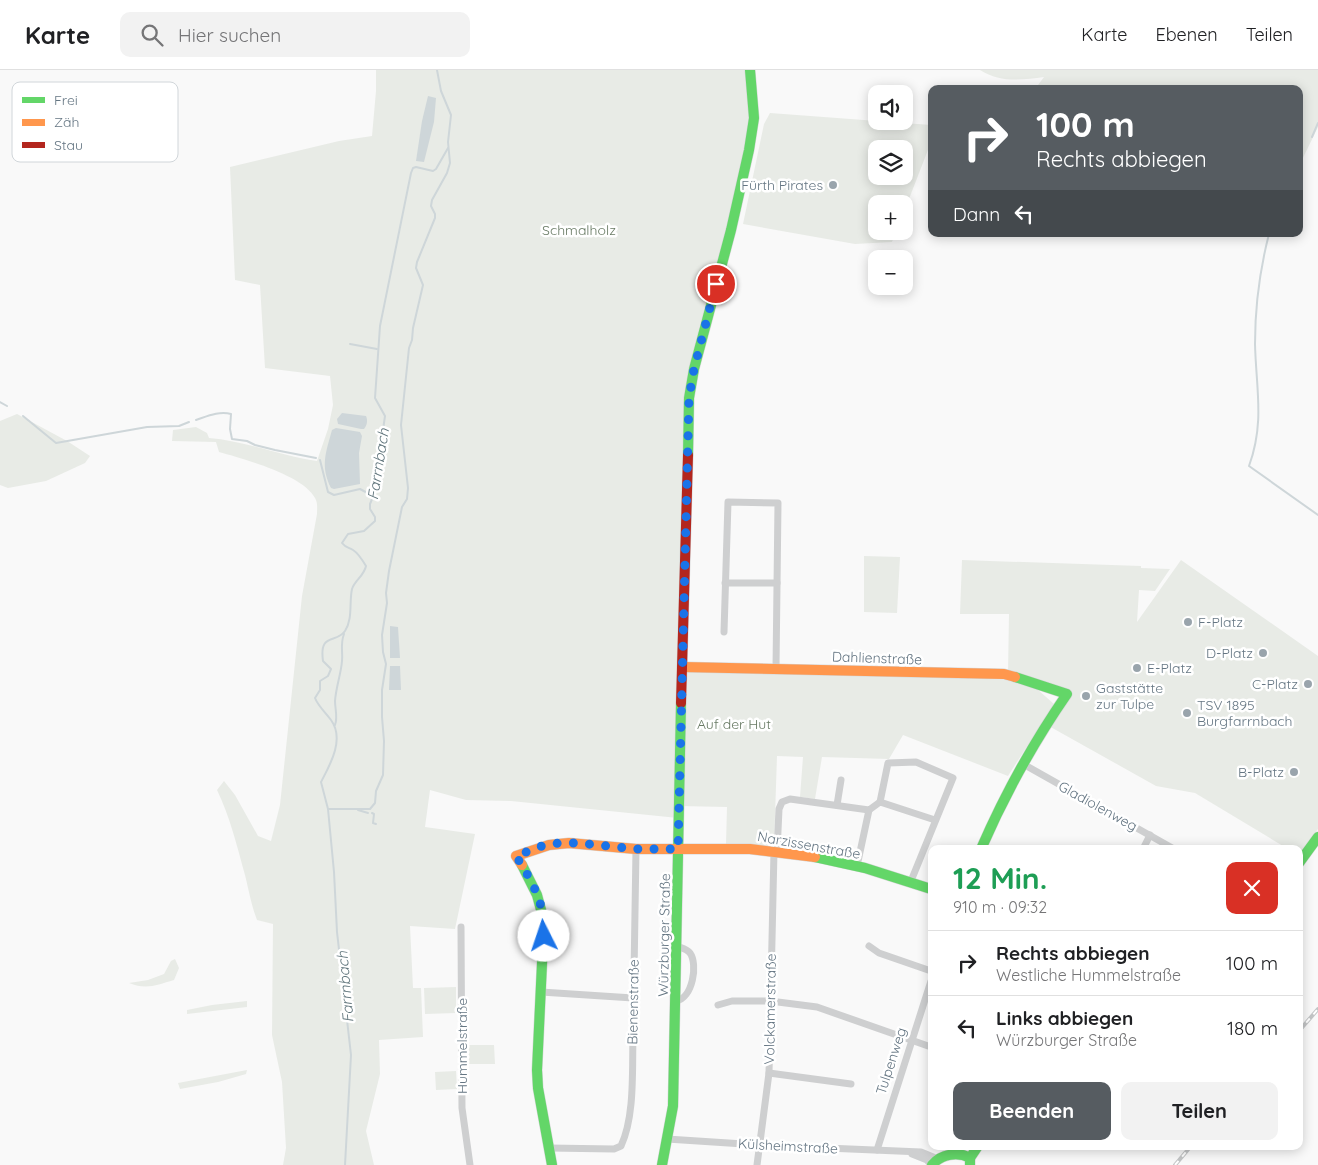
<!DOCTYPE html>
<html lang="de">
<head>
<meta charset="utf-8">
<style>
  :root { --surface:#fff; --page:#f2f2f2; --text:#202124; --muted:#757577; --line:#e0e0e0; --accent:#565c61 }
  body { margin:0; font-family:Quicksand,sans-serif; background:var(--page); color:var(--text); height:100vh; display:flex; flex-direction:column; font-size:19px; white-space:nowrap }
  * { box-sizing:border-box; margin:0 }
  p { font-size:16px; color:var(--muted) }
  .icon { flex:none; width:28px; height:28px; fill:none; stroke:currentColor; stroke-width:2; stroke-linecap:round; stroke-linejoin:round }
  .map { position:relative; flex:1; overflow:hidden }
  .side { position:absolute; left:928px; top:775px; width:375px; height:305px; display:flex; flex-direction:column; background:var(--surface); border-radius:10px; box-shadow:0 2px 12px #0003 }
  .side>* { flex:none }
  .hud { position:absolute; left:928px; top:15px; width:375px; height:152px; border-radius:10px; box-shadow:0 2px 12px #0003; background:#565c61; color:#fff; overflow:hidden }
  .controls { position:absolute; left:868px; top:15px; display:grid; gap:10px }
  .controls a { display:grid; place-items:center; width:45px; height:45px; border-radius:10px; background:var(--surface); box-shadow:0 2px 12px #0003; font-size:25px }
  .pin { position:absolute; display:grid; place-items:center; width:42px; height:42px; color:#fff; margin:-21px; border:2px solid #fff; border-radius:50%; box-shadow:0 1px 5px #0007 }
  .me { position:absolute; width:55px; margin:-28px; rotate:356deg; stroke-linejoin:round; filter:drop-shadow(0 0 4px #0008) }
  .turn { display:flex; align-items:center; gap:18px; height:105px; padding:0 25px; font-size:22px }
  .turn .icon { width:65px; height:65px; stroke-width:2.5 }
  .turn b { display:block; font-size:35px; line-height:42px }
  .then { display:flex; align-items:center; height:48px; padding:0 25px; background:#0003; gap:10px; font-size:19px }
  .round { display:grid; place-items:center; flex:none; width:52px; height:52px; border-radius:10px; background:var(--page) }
  .headline { display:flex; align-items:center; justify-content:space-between; height:85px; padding:0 25px }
  h1 { font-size:30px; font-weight:800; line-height:38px; color:#1e9e55 }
  .primary-button { display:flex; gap:10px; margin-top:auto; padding:10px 25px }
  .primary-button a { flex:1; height:58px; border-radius:10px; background:var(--accent); color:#fff; font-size:20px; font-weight:800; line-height:58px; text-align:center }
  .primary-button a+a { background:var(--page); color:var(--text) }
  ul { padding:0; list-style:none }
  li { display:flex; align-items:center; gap:15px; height:65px; padding:0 25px; border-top:1px solid var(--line) }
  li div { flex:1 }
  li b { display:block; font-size:19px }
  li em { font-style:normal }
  header { display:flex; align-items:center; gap:30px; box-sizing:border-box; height:70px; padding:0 25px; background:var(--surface); border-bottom:1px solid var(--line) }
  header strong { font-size:24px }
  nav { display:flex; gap:28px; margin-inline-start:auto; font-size:18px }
  .search { width:350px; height:45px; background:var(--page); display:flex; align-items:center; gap:12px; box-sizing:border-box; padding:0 18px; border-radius:10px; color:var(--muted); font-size:19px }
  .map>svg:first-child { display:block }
  .green { fill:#e8ebe6; fill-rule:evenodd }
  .water { fill:#ced6d9 }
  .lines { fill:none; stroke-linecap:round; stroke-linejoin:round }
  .stream { stroke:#ced6d9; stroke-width:2 }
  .fast-casing { stroke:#d5d6d7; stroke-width:11 }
  .slow-casing { stroke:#d5d6d7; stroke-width:11 }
  .jam-casing { stroke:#d5d6d7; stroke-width:11 }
  .street { stroke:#cecfd0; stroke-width:7 }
  .fast { stroke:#63d668; stroke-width:10 }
  .slow { stroke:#ff974d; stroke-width:10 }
  .jam { stroke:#b3261e; stroke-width:10 }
  .rail-casing { stroke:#c3c5c6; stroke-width:4 }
  .rail { stroke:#fff; stroke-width:2; stroke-dasharray:5.5; stroke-linecap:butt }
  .route { stroke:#1a73e8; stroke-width:9; stroke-dasharray:0 16.2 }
  .poi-dot { fill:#99a4ac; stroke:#fff; stroke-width:2 }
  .labels { text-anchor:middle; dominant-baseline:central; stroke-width:5; stroke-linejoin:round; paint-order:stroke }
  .poi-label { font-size:14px; fill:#657683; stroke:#fff; text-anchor:end }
  .park-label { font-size:14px; fill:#687a64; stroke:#fff }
  .street-label { font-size:14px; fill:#657683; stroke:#fff }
  .water-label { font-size:15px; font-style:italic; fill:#60757c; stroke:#fff }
  .key { fill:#fff; stroke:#d1d6da; stroke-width:1 }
  .key-label { font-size:14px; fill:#657683 }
</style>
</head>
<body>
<header>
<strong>Karte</strong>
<div class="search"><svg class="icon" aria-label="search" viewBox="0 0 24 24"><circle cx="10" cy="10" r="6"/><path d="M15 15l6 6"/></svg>Hier suchen</div>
<nav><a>Karte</a><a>Ebenen</a><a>Teilen</a></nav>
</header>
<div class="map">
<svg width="1318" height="1095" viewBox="0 0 1318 1095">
  <rect width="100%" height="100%" fill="#f9f9f9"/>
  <g class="green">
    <path d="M 376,0 L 748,0 L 751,48 L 730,154 L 700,255 L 690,298 L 679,598 L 810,600 L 1006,610 L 1037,619 L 1054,634 L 1008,706 L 903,665 L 889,689 L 822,687 L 815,729 L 800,727 L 803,687 L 777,686 L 774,776 L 726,774 L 727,737 L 679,736 L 678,748 L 511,731 L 466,730 L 430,720 L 425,757 L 475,764 L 455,859 L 410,856 L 413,918 L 421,918 L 423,967 L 379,970 L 380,1004 L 366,1061 L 374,1095 L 283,1095 L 286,1078 L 282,1012 L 272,965 L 273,854 L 257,850 C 251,834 249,821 245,805 C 237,776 230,747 217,720 L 224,711 L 235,725 L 258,766 L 271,771 L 280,735 L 302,526 L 317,444 C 317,439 318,433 315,428 C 303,405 244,389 219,382 L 216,372 L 172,371 L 173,360 L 196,357 L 207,363 L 209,368 C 246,371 281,386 317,391 L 328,359 L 333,335 L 330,306 L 265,298 L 260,215 L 235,210 L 230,97 L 339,71 L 372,66 L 376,21 Z"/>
    <path d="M 980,0 L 1318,0 L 1318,57 L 1299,96 L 1299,19 L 1035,19 L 1044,7 C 1022,10 1000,13 980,0 Z"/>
    <path d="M 770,43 L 931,55 L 931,72 L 904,142 L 904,134 L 876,134 L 876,161 L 896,161 L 892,172 L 855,174 L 743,154 L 764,54 ZM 876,79 L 904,79 L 904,106 L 876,106 Z"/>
    <path d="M 17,344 L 67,371 L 90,386 L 85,393 L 46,411 L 8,418 L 0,415 L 0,351 Z"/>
    <path d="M 864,486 L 900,487 L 897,543 L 864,542 Z"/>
    <path d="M 962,490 L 1141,496 L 1141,498 L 1170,499 L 1155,521 L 1139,520 L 1137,552 L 1181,490 L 1318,586 L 1318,759 L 1299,786 L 1299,779 L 1288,779 L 1195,723 L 1156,716 L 1047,655 L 1064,630 L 1041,614 L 1008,603 L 1009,544 L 960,544 Z"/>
    <path d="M 175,889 L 179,898 L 174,910 C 157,915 146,920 129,913 L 148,910 L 164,904 L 171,891 Z"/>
    <path d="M 456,917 L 456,943 L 425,944 L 424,918 Z"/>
    <path d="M 247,931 L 247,937 L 187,944 L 187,940 L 212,935 Z"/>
    <path d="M 468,975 L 494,975 L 495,994 L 469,994 Z"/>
    <path d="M 247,1000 L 246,1004 L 218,1012 L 180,1019 L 178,1013 Z"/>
    <path d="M 456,1001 L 457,1019 L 436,1020 L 435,1002 Z"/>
  </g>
  <g class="water">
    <path d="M 428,26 L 436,28 L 434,52 L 424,92 L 416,91 L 422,51 Z"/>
    <path d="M 342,343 L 366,346 C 368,351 367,355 364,359 L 361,359 L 338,354 L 337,349 Z"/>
    <path d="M 336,358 L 360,362 L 362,366 L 359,383 L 360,414 L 334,419 L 331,418 C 320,396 326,382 332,360 Z"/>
    <path d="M 390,556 L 398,557 L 400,588 L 390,588 Z"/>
    <path d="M 390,596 L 400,596 L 401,620 L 389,620 Z"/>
  </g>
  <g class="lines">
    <g class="stream">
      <path d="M 1312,67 L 1318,53"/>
      <path d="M 1269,164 C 1260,199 1255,238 1255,274 C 1256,318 1265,352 1249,396 L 1318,445"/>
      <path d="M 350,274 L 377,279"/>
      <path d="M 0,332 L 7,336"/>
      <path d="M 23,346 L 56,373 L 147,357 L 179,356 L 189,352"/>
      <path d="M 196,350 C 208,346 219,341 231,344 L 230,359 L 232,369 L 247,371 L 255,375 L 275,380 L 316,388"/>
      <path d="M 320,390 L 328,422 L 334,425 L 360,419 L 373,426"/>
      <path d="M 335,655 C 338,647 335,639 335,631 C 336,617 341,604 342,591 C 343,581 340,574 344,564"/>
      <path d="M 328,739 L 370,739 L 375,733 L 376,721 L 383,705 L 384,671 L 382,647 L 382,620 L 386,594 L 383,582 L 382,565 L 387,533 L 386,523 L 389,501 L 402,437 L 407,429 L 408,418 L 401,355 L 409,278 L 412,270 L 413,258 L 423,215 L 416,198 L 417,192 L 435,148 L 435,144 L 431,136 L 432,130 L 447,103 L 450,93 L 448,72 L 451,45 L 441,21 L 437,0"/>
      <path d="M 358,740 L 368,743"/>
      <path d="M 372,743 L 374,744 L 373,753 L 376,754"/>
      <path d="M 345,1095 L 351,985 L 337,862 L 334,802 L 328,739 L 321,712 C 330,695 345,669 331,650 C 326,643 318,636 315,628 L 320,620 L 320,611 L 328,606 L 331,599 L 323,591 C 319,562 336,574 345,561 C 353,549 349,532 352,519 C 355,510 364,506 366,496 C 363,491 358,483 353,480 C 348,477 346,478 342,473 L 348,464 L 364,461 L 375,451 L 375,447 L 370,439 L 370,434 L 377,417 L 378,394 L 385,346 L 375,328 L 380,256 L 411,103 L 413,98 L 416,97 L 433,101 L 436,99 L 448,78"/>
    </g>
    <defs>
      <g id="fast">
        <path d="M 688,385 L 689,328 L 694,299 L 731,160 L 749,80 L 754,48 L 750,0"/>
        <path d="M 981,779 C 1005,724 1033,673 1067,624 L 1015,607"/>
        <path d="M 815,787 L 865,798 L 931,819"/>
        <path d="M 1299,793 L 1318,767"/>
        <path d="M 522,795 L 537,825 L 544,851 L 537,1000 L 538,1018 L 552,1095"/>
        <path d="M 970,1088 L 978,1076"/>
        <path d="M 662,1095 L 673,1036 L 681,633"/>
        <path d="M 932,1095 C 941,1084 958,1081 970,1088 L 970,1095"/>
      </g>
      <g id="slow">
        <path d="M 682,597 L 1004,604 L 1015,607"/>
        <path d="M 522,795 L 516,786 L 549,775 L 569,773 L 636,779 L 750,779 L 815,787"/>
      </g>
      <path id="jam" d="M 681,633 L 688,385"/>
    </defs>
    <use href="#fast" class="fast-casing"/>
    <use href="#slow" class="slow-casing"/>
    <use href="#jam" class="jam-casing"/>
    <g class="street">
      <path d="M 725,513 L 777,513"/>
      <path d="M 724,562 L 728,432 L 778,433 L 776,598"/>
      <path d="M 1023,694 L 1174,779"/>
      <path d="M 880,732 L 888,693 L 916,692 L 953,708 L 911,811"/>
      <path d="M 837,735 L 841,710"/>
      <path d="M 1143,779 L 1150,765"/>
      <path d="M 777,782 L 779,739 L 782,732 L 790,729 L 869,740 L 880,732 L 935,750"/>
      <path d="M 857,796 L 869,740"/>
      <path d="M 461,857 L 462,1038 L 470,1095"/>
      <path d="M 869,876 L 879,883 L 931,901"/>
      <path d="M 541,922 L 633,928"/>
      <path d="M 676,931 C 693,928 698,894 690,883 C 687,879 682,878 677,876"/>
      <path d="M 718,935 L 732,931 L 770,931 L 817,937 L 931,977"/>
      <path d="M 769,1003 L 851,1014"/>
      <path d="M 667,1069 L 759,1075 L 921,1082 L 938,1089"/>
      <path d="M 549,1078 L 614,1079 L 621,1076 C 635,1046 632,1000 633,967 C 634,904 635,842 636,779"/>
      <path d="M 877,1080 L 931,911"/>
      <path d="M 912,1084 L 927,1090 L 931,1095"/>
      <path d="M 757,1095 L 769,1003 L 774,781"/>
    </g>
    <use href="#fast" class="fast"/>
    <use href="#slow" class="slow"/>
    <use href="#jam" class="jam"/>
    <defs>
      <g id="rail">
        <path d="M 1299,961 L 1318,939"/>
        <path d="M 1175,1095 L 1191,1076"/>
      </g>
    </defs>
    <use href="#rail" class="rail-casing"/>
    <use href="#rail" class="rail"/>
  </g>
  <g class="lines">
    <path class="route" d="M 544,866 C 546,835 532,811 516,786 L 542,776 L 559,773 L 578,773 L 636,779 L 678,779 L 689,328 L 694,299 L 716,214"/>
  </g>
  <g class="poi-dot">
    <circle cx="833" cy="115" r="5"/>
    <circle cx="1188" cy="552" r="5"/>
    <circle cx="1263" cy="583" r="5"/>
    <circle cx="1137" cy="598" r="5"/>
    <circle cx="1308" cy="614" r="5"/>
    <circle cx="1086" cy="626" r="5"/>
    <circle cx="1187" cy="643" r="5"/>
    <circle cx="1294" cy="702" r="5"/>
  </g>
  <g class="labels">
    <g class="poi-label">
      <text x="823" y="115">Fürth Pirates</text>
      <text x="1198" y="552" text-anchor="start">F-Platz</text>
      <text x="1253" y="583">D-Platz</text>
      <text x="1147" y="598" text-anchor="start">E-Platz</text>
      <text x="1298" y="614">C-Platz</text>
      <text x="1096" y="618" text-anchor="start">Gaststätte<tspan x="1096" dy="16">zur Tulpe</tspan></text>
      <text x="1197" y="635" text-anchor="start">TSV 1895<tspan x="1197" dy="16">Burgfarrnbach</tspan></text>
      <text x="1284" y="702">B-Platz</text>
    </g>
    <g class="park-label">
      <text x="579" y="160">Schmalholz</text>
      <text x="734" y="654">Auf der Hut</text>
    </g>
    <g class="street-label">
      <text transform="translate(877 588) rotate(2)">Dahlienstraße</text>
      <text transform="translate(1098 736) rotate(29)">Gladiolenweg</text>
      <text transform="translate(809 775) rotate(10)">Narzissenstraße</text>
      <text transform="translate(664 865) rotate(-89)">Würzburger Straße</text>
      <text transform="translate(633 932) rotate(-89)">Bienenstraße</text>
      <text transform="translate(770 939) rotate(-89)">Volckamerstraße</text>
      <text transform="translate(462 976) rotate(-90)">Hummelstraße</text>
      <text transform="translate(891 991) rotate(-72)">Tulpenweg</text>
      <text transform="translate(788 1076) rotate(3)">Külsheimstraße</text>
    </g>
    <g class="water-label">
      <text transform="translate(378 394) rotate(-81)">Farrnbach</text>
      <text transform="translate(345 917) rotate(-95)">Farrnbach</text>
    </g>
  </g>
  <rect x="12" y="12" width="166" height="80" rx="8" class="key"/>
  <rect x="22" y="27" width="23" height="6" fill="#63d668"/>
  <rect x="22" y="49" width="23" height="7" fill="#ff974d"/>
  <rect x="22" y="72" width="23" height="6" fill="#b3261e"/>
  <g class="key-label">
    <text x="54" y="35">Frei</text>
    <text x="54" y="57">Zäh</text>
    <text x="54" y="80">Stau</text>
  </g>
</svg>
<div class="controls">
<a><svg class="icon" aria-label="sound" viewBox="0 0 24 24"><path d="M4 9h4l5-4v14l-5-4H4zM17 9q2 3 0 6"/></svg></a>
<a><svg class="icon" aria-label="layers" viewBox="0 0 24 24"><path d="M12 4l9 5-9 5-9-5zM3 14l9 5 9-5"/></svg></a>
<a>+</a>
<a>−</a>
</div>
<div class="pin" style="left:716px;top:214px;background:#d93025"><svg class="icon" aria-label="arrive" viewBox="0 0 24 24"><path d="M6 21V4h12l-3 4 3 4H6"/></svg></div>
<svg class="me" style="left:544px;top:866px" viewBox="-20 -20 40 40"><circle r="19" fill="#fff"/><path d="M0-13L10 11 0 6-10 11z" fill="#1a73e8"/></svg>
<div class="hud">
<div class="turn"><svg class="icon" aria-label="right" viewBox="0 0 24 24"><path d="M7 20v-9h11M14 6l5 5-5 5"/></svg><div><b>100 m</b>Rechts abbiegen</div></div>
<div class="then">Dann<svg class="icon" aria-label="left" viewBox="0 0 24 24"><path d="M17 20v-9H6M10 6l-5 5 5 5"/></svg></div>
</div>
<section class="side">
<div class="headline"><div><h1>12 Min.</h1><p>910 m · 09:32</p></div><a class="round" style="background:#d93025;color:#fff"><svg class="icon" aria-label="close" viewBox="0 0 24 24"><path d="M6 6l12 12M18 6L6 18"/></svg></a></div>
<ul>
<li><svg class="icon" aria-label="right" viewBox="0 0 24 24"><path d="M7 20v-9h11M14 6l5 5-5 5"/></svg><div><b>Rechts abbiegen</b><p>Westliche Hummelstraße</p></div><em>100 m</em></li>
<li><svg class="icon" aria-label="left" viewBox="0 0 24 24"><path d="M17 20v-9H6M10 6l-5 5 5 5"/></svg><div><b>Links abbiegen</b><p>Würzburger Straße</p></div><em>180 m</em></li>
</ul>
<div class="primary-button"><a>Beenden</a><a>Teilen</a></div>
</section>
</div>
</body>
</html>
